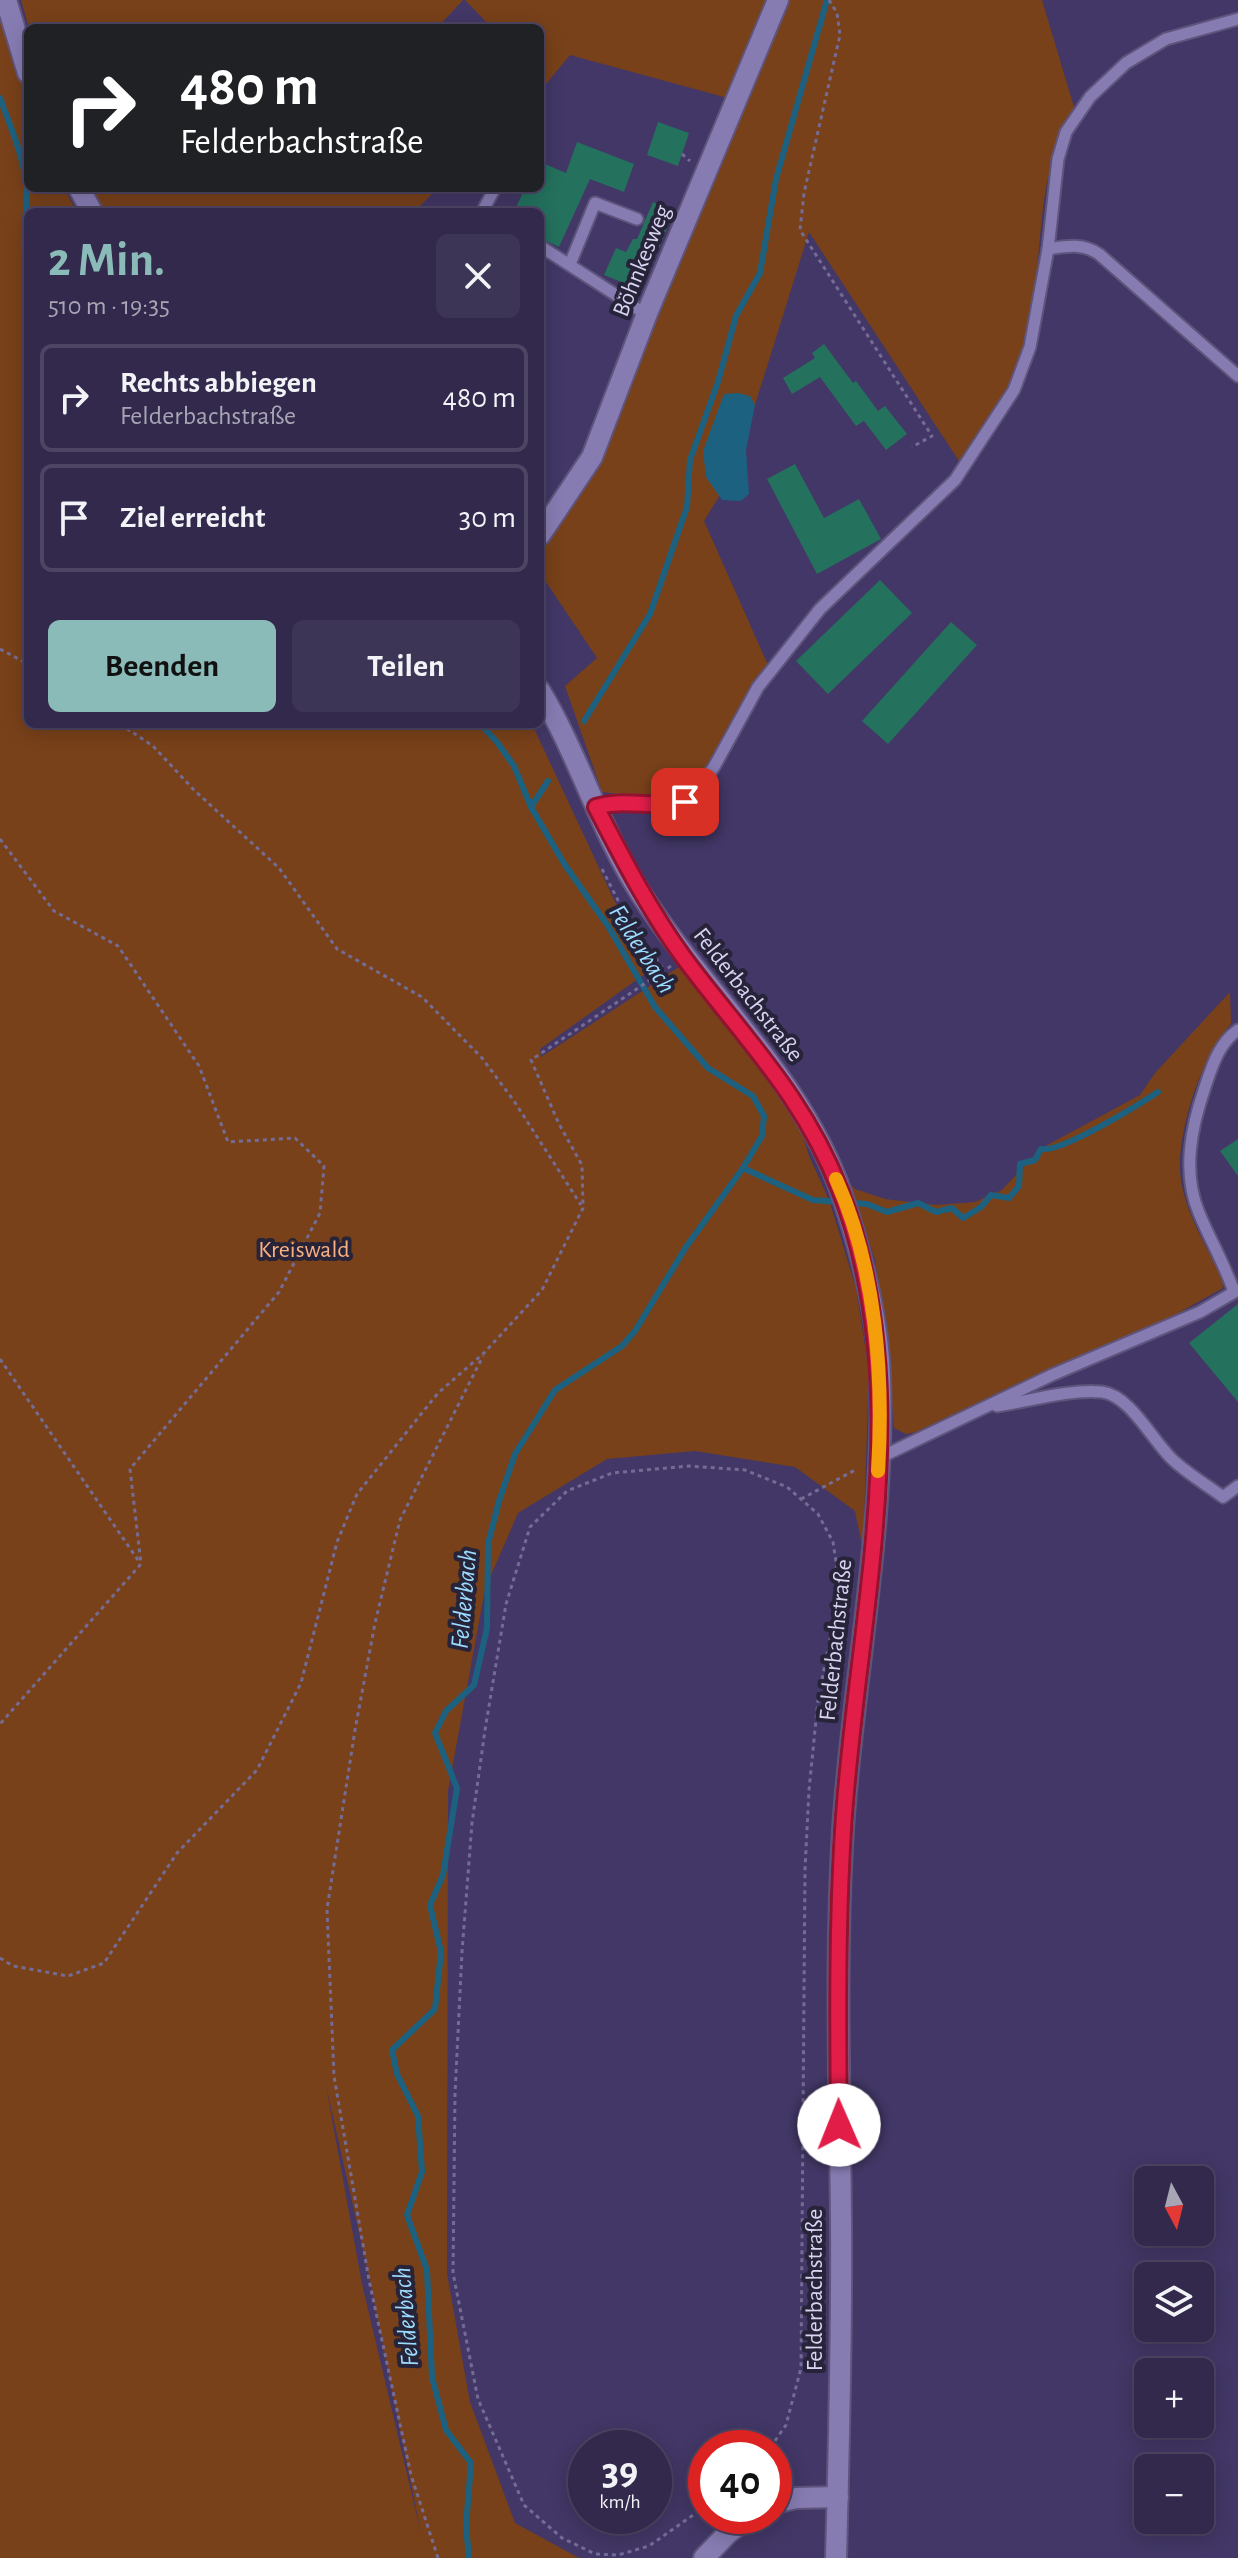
<!DOCTYPE html>
<html lang="de">
<head>
<meta charset="utf-8">
<style>
  :root { --surface:#32294c; --page:#3d3556; --text:#f1f3f6; --muted:#a8a6b5; --line:#4d4564; --accent:#8bbbb9 }
  body { margin:0; font-family:"Alegreya Sans",sans-serif; background:var(--page); color:var(--text); height:100vh; display:flex; flex-direction:column; font-size:30px; white-space:nowrap }
  * { box-sizing:border-box; margin:0 }
  p { font-size:26px; color:var(--muted) }
  .icon { flex:none; width:44px; height:44px; fill:none; stroke:currentColor; stroke-width:2; stroke-linecap:round; stroke-linejoin:round }
  .map { position:relative; flex:1; overflow:hidden }
  .side { position:absolute; left:24px; top:208px; width:520px; height:520px; display:flex; flex-direction:column; background:var(--surface); border-radius:12px; box-shadow:0 4px 20px #0003,0 0 0 2px var(--line) }
  .side>* { flex:none }
  .hud { position:absolute; left:24px; top:24px; width:520px; height:168px; border-radius:12px; box-shadow:0 4px 20px #0003,0 0 0 2px var(--line); background:#202124; color:#fff; overflow:hidden }
  .needle { width:52px; rotate:173deg }
  .tools { position:absolute; left:1134px; top:2166px; display:grid; gap:16px }
  .tools a { display:grid; place-items:center; width:80px; height:80px; border-radius:12px; background:var(--surface); box-shadow:0 4px 20px #0003,0 0 0 2px var(--line); font-size:40px }
  .speed { position:absolute; left:568px; top:2430px; display:flex; gap:16px; font-size:40px; font-weight:700; text-align:center }
  .speed>* { display:grid; place-content:center; width:104px; height:104px; border-radius:50%; background:var(--surface); box-shadow:0 4px 20px #0003,0 0 0 2px var(--line); line-height:1 }
  .speed small { font-size:20px; font-weight:400 }
  .speed .limit { border:12px solid #d22; background:#fff; color:#111 }
  .pin { position:absolute; display:grid; place-items:center; width:68px; height:68px; color:#fff; margin:-34px; border-radius:16px; box-shadow:0 4px 12px #0006 }
  .me { position:absolute; width:88px; margin:-44px; rotate:359deg; stroke-linejoin:round; filter:drop-shadow(0 0 6px #0008) }
  .turn { display:flex; align-items:center; gap:28px; height:168px; padding:0 24px; font-size:36px }
  .turn .icon { width:104px; height:104px; stroke-width:2.5 }
  .turn b { display:block; font-size:56px; line-height:68px }
  .round { display:grid; place-items:center; flex:none; width:84px; height:84px; border-radius:12px; background:var(--page) }
  .head { display:flex; align-items:center; justify-content:space-between; height:136px; padding:0 24px }
  h1 { font-size:48px; font-weight:700; line-height:60px; color:var(--accent) }
  .button { display:flex; gap:16px; margin-top:auto; padding:16px 24px }
  .button a { flex:1; height:92px; border-radius:12px; background:var(--accent); color:#111; font-size:32px; font-weight:700; line-height:92px; text-align:center }
  .button a+a { background:var(--page); color:var(--text) }
  ul { padding:0; list-style:none }
  li { display:flex; align-items:center; gap:24px; height:108px; margin:0 16px 12px; padding:0 8px; border:4px solid var(--line); border-radius:12px }
  li div { flex:1 }
  li b { display:block; font-size:30px }
  li em { font-style:normal }
  .map>svg:first-child { display:block }
  .green { fill:#78411a; fill-rule:evenodd }
  .water { fill:#1d6181 }
  .lines { fill:none; stroke-linecap:round; stroke-linejoin:round }
  .stream { stroke:#1d6181; stroke-width:6 }
  .building { fill:#24715e }
  .service-casing { stroke:#5e547c; stroke-width:15 }
  .minor-casing { stroke:#5e547c; stroke-width:24 }
  .tertiary-casing { stroke:#5e547c; stroke-width:24 }
  .path { stroke:#756c95; stroke-width:3; stroke-dasharray:4 4; stroke-linecap:butt }
  .service { stroke:#877cb2; stroke-width:11 }
  .minor { stroke:#877cb2; stroke-width:20 }
  .tertiary { stroke:#877cb2; stroke-width:20 }
  .route-casing { stroke:#92132f; stroke-width:20 }
  .route { stroke:#e11d48; stroke-width:14 }
  .slow { stroke:#f59e0b; stroke-width:14 }
  .labels { text-anchor:middle; dominant-baseline:central; stroke-width:8; stroke-linejoin:round; paint-order:stroke }
  .street-label { font-size:24px; fill:#d8d3f1; stroke:#272339 }
  .park-label { font-size:24px; fill:#fbb081; stroke:#272339 }
  .water-label { font-size:26px; font-style:italic; fill:#9bdbfe; stroke:#272339 }
</style>
</head>
<body>
<div class="map">
<svg width="1238" height="2558" viewBox="0 0 1238 2558">
  <rect width="100%" height="100%" fill="#423766"/>
  <g class="green">
    <path d="M 21,0 L 463,0 L 437,28 L 29,28 Z"/>
    <path d="M 465,0 L 775,0 L 735,100 L 570,55 L 546,84 L 540,78 L 540,28 L 492,28 Z"/>
    <path d="M 786,0 L 1042,0 L 1074,107 C 1062,133 1052,160 1046,188 C 1037,240 1039,294 1025,346 C 1013,389 985,426 961,464 L 809,232 L 734,472 L 704,521 L 768,665 L 744,699 L 702,774 L 688,793 L 667,800 L 602,792 L 565,686 L 597,658 L 540,573 L 540,543 L 597,456 Z"/>
    <path d="M 0,11 L 28,100 L 28,188 L 64,188 L 77,212 L 28,212 L 28,724 L 532,724 L 614,900 L 656,966 L 540,1049 L 541,1057 L 679,967 L 798,1119 L 809,1156 L 829,1200 L 856,1288 L 869,1371 L 863,1550 L 855,1511 L 795,1467 L 695,1451 L 607,1459 L 518,1513 L 485,1589 L 448,1791 L 447,2274 L 470,2402 L 515,2523 L 579,2558 L 0,2558 ZM 326,2086 L 369,2276 L 421,2533 L 362,2284 Z"/>
    <path d="M 90,188 L 438,188 L 417,209 L 420,212 L 101,212 Z"/>
    <path d="M 1230,992 L 1231,1024 C 1202,1054 1174,1138 1181,1180 C 1186,1214 1207,1248 1222,1278 L 1223,1288 L 1166,1320 L 1025,1380 L 916,1432 L 906,1434 L 894,1428 L 886,1331 L 875,1260 L 850,1184 L 855,1189 L 885,1199 L 936,1205 L 975,1202 L 1002,1190 L 1040,1149 L 1140,1095 L 1155,1073 Z"/>
  </g>
  <path class="water" d="M 738,393 L 750,396 L 755,405 L 746,450 L 749,494 L 741,501 L 722,500 L 706,477 L 703,451 L 724,394 Z"/>
  <g class="lines">
    <g class="stream">
      <path d="M 0,98 C 10,125 22,153 26,182 C 30,211 18,239 28,270"/>
      <path d="M 584,721 L 650,614 L 687,507 L 690,460 L 718,382 L 736,316 L 760,273 L 776,179 L 827,0"/>
      <path d="M 531,807 L 548,781"/>
      <path d="M 743,1168 L 813,1200 L 867,1204 L 887,1212 L 918,1203 L 936,1212 L 952,1208 L 963,1218 L 981,1207 L 991,1195 L 1009,1198 L 1019,1186 L 1020,1164 L 1035,1160 L 1041,1149 C 1061,1153 1138,1105 1158,1092"/>
      <path d="M 469,2558 L 466,2526 L 471,2463 L 446,2430 L 432,2377 L 427,2270 L 407,2215 L 422,2172 L 418,2116 L 397,2074 L 392,2050 L 435,2009 L 441,1952 L 430,1905 L 443,1875 L 457,1788 L 435,1733 L 446,1711 L 474,1685 L 487,1628 L 488,1544 L 499,1501 L 515,1454 L 555,1390 L 622,1346 L 635,1331 L 686,1247 L 743,1168 L 762,1136 L 764,1116 L 753,1096 L 708,1068 L 655,1007 L 608,926 L 565,865 L 531,807 L 514,766 L 497,742 L 480,724"/>
    </g>
  </g>
  <g class="building">
    <path d="M 658,122 L 689,133 L 678,166 L 647,155 Z"/>
    <path d="M 577,142 L 634,164 L 624,192 L 590,179 L 559,247 L 540,238 L 540,212 L 514,212 L 525,188 L 540,188 L 540,162 L 566,173 Z"/>
    <path d="M 653,202 L 674,212 L 641,290 L 604,275 L 616,248 L 626,252 L 633,239 L 637,239 Z"/>
    <path d="M 824,344 L 853,383 L 856,381 L 878,411 L 885,406 L 907,434 L 886,450 L 864,421 L 856,426 L 820,377 L 792,394 L 783,378 L 815,358 L 812,353 Z"/>
    <path d="M 795,464 L 824,518 L 859,499 L 881,539 L 817,574 L 767,479 Z"/>
    <path d="M 880,580 L 912,613 L 828,694 L 796,661 Z"/>
    <path d="M 951,622 L 977,645 L 888,744 L 862,721 Z"/>
    <path d="M 1238,1139 L 1238,1176 L 1220,1151 Z"/>
    <path d="M 1238,1304 L 1238,1402 L 1189,1343 Z"/>
  </g>
  <g class="lines">
    <defs>
      <g id="service">
        <path d="M 482,212 L 495,188"/>
        <path d="M 540,246 L 647,315"/>
        <path d="M 1048,249 C 1067,246 1082,243 1099,254 L 1238,376"/>
        <path d="M 570,264 L 595,203 L 637,219"/>
        <path d="M 596,807 L 616,801 L 671,805 L 685,802 L 694,794 L 714,767 L 758,687 L 820,609 L 955,480 L 1014,390 L 1030,347 L 1048,249 L 1058,159 L 1066,132 L 1090,97 L 1126,63 L 1166,39 L 1238,19"/>
        <path d="M 1234,1292 C 1225,1265 1210,1240 1199,1213 C 1182,1172 1191,1128 1205,1087 C 1212,1066 1219,1043 1238,1030"/>
        <path d="M 997,1406 C 1030,1401 1068,1389 1102,1392 C 1130,1395 1154,1443 1173,1460 C 1188,1474 1207,1485 1223,1497 L 1238,1486"/>
        <path d="M 879,1458 L 1052,1375 L 1200,1312 L 1238,1290"/>
      </g>
      <path id="minor" d="M 540,535 L 592,457 L 648,311 L 778,0"/>
      <g id="tertiary">
        <path d="M 6,0 L 28,73"/>
        <path d="M 79,188 L 92,212"/>
        <path d="M 540,691 C 579,756 600,830 641,894 C 706,995 803,1080 842,1195 C 862,1254 878,1316 880,1378 C 885,1529 853,1679 843,1829 C 835,1961 840,2092 841,2223 C 842,2335 839,2446 836,2558"/>
        <path d="M 774,2503 L 796,2498 L 838,2497"/>
        <path d="M 704,2558 L 728,2533 L 750,2516"/>
      </g>
    </defs>
    <use href="#service" class="service-casing"/>
    <use href="#minor" class="minor-casing"/>
    <use href="#tertiary" class="tertiary-casing"/>
    <g class="path">
      <path d="M 829,0 L 837,13 L 840,35 L 804,193 L 800,230 L 932,436 L 912,447"/>
      <path d="M 682,154 L 690,161"/>
      <path d="M 0,649 L 28,664"/>
      <path d="M 120,724 L 153,746 L 194,790 L 279,868 L 337,949 L 422,997 L 482,1058 L 514,1101 L 581,1205"/>
      <path d="M 0,839 L 54,911 L 118,946 L 199,1066 L 228,1142 L 295,1138 L 324,1166 L 320,1213 L 279,1292 L 130,1469 L 141,1564 L 0,1724"/>
      <path d="M 602,869 L 624,912 L 664,970"/>
      <path d="M 0,1359 L 140,1563"/>
      <path d="M 801,1499 L 857,1469"/>
      <path d="M 0,1958 L 13,1966 L 68,1976 L 104,1963 L 177,1853 L 257,1770 L 301,1683 L 337,1542 L 357,1494 L 438,1393 L 484,1353 L 542,1290 L 583,1208 L 582,1165 L 559,1124 L 531,1060 L 671,966"/>
      <path d="M 706,2506 L 649,2546 L 618,2555 L 595,2554 L 562,2538 L 524,2505 L 478,2399 L 453,2273 L 455,2094 L 462,1952 L 472,1823 L 485,1730 L 506,1604 L 530,1527 L 567,1491 L 612,1473 L 689,1466 L 745,1470 L 787,1487 L 818,1514 L 833,1542 L 840,1588 L 818,1700 L 809,1790 L 805,1869 L 801,2368 L 786,2425 L 770,2448"/>
      <path d="M 438,2558 L 411,2475 L 369,2280 L 334,2076 L 327,1909 L 355,1730 L 375,1623 L 400,1520 L 483,1356"/>
    </g>
    <use href="#service" class="service"/>
    <use href="#minor" class="minor"/>
    <use href="#tertiary" class="tertiary"/>
  </g>
  <g class="lines">
    <defs>
      <path id="route" d="M 685,802 C 654,809 628,798 596,807 C 623,859 649,910 684,958 C 743,1037 804,1096 840,1190 C 920,1395 856,1619 843,1830 C 837,1928 838,2027 839,2125"/>
    </defs>
    <use href="#route" class="route-casing"/>
    <use href="#route" class="route"/>
    <path class="slow" d="M 836,1179 C 876,1268 884,1375 878,1471"/>
  </g>
  <g class="labels">
    <g class="street-label">
      <text transform="translate(642 261) rotate(-68)">Böhnkesweg</text>
      <text transform="translate(748 995) rotate(52)">Felderbachstraße</text>
      <text transform="translate(836 1640) rotate(-84)">Felderbachstraße</text>
      <text transform="translate(815 2290) rotate(-90)">Felderbachstraße</text>
    </g>
    <g class="park-label">
      <text x="304" y="1250">Kreiswald</text>
    </g>
    <g class="water-label">
      <text transform="translate(642 949) rotate(57)">Felderbach</text>
      <text transform="translate(464 1599) rotate(-85)">Felderbach</text>
      <text transform="translate(406 2317) rotate(-95)">Felderbach</text>
    </g>
  </g>
</svg>
<div class="tools">
<a><svg class="needle" viewBox="-14 -14 28 28"><path d="M0-13l5 13h-10z" fill="#e53935"/><path d="M0 13l5-13h-10z" fill="#a8a6b5"/></svg></a>
<a><svg class="icon" aria-label="layers" viewBox="0 0 24 24"><path d="M12 4l9 5-9 5-9-5zM3 14l9 5 9-5"/></svg></a>
<a>+</a>
<a>−</a>
</div>
<div class="speed"><div>39<small>km/h</small></div><div class="limit">40</div></div>
<div class="pin" style="left:685px;top:802px;background:#d93025"><svg class="icon" aria-label="arrive" viewBox="0 0 24 24"><path d="M6 21V4h12l-3 4 3 4H6"/></svg></div>
<svg class="me" style="left:839px;top:2125px" viewBox="-20 -20 40 40"><circle r="19" fill="#fff"/><path d="M0-13L10 11 0 6-10 11z" fill="#e11d48"/></svg>
<div class="hud">
<div class="turn"><svg class="icon" aria-label="right" viewBox="0 0 24 24"><path d="M7 20v-9h11M14 6l5 5-5 5"/></svg><div><b>480 m</b>Felderbachstraße</div></div>
</div>
<section class="side">
<div class="head"><div><h1>2 Min.</h1><p>510 m · 19:35</p></div><a class="round"><svg class="icon" aria-label="close" viewBox="0 0 24 24"><path d="M6 6l12 12M18 6L6 18"/></svg></a></div>
<ul>
<li><svg class="icon" aria-label="right" viewBox="0 0 24 24"><path d="M7 20v-9h11M14 6l5 5-5 5"/></svg><div><b>Rechts abbiegen</b><p>Felderbachstraße</p></div><em>480 m</em></li>
<li><svg class="icon" aria-label="arrive" viewBox="0 0 24 24"><path d="M6 21V4h12l-3 4 3 4H6"/></svg><div><b>Ziel erreicht</b></div><em>30 m</em></li>
</ul>
<div class="button"><a>Beenden</a><a>Teilen</a></div>
</section>
</div>
</body>
</html>
